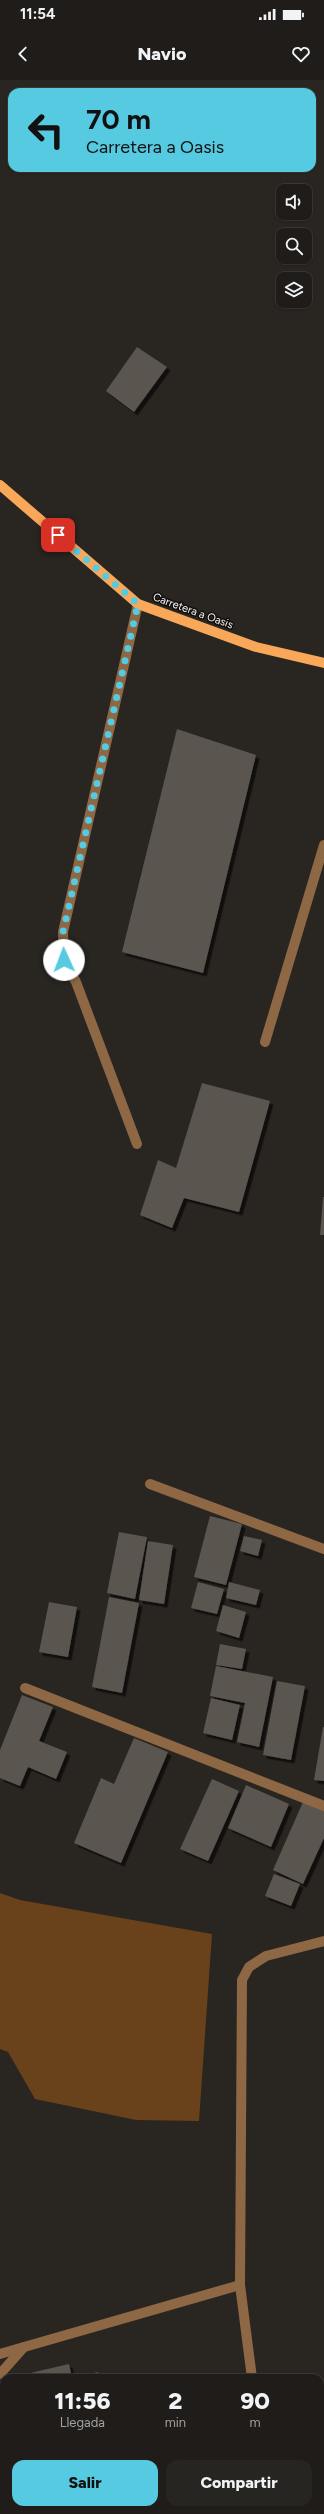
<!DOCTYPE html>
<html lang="es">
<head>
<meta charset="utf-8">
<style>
  :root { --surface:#1f1c19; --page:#272522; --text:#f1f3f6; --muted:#a1a1a2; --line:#3c3a38; --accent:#55cae0 }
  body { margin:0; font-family:Figtree,sans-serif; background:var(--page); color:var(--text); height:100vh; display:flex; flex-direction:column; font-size:15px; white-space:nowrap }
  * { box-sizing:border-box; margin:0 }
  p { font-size:13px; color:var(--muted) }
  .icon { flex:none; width:22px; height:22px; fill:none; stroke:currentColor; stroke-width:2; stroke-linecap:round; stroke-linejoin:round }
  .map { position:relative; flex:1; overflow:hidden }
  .details { position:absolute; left:0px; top:2294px; width:324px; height:140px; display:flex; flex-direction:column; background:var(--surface); border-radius:12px 12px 0 0; box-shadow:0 1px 3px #0004,0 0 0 1px var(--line) }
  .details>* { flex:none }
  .top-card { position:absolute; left:8px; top:8px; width:308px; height:84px; border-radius:12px; box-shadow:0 1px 3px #0004,0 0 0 1px var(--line); background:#55cae0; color:#111; overflow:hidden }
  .controls { position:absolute; left:276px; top:104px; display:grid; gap:8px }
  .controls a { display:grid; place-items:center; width:36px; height:36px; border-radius:8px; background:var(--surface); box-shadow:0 1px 3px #0004,0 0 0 1px var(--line); font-size:20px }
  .pin { position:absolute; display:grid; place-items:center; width:34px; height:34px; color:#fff; margin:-17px; border-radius:8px; box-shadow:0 2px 6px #0006 }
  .me { position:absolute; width:44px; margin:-22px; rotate:358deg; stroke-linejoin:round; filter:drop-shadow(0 0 3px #0008) }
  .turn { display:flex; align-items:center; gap:14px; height:84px; padding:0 12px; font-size:18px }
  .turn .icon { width:52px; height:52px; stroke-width:2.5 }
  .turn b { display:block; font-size:28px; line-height:34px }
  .eta { display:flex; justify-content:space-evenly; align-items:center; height:68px; text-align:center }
  .eta b { font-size:24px; font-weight:800; line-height:28px }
  .button { display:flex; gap:8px; margin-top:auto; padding:8px 12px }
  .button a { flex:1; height:46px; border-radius:12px; background:var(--accent); color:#111; font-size:16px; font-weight:800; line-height:46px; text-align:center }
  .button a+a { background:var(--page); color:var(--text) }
  .status { display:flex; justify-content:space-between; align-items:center; height:28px; padding:0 20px; background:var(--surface); direction:ltr }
  .status svg { height:11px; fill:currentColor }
  header { display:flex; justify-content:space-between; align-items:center; height:52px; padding:0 12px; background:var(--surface); font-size:18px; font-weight:800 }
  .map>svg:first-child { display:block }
  .green { fill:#69411a }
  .building { fill:#5a5450; filter:url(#shadow) }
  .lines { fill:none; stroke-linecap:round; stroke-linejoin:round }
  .service { stroke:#8e6744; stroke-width:10 }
  .minor { stroke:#8e6744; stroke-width:10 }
  .primary { stroke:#f9a759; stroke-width:10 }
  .route { stroke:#55cae0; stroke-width:7; stroke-dasharray:0 12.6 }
  .labels { text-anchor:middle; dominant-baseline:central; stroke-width:3; stroke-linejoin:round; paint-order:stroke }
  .street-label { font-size:11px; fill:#f4f0ee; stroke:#100e0c }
</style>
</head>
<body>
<div class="status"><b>11:54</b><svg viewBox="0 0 49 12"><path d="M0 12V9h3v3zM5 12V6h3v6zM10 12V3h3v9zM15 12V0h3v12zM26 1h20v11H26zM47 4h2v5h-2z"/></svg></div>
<header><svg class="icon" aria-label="back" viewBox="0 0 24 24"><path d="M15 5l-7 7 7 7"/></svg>Navio<svg class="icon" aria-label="heart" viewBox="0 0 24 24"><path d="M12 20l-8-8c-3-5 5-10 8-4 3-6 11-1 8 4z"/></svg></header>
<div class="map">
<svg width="324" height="2434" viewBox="0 0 324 2434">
  <defs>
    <filter id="shadow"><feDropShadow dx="3.5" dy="3.5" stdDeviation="0" flood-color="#0009"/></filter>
  </defs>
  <rect width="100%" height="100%" fill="#292521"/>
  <path class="green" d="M 0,1813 L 20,1820 L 212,1854 L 199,2041 L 136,2040 L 35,2019 L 8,1972 L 0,1969 Z"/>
  <g class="building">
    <path d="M 137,267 L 167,287 L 134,332 L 106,311 Z"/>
    <path d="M 177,649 L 256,675 L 203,893 L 122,872 Z"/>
    <path d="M 202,1003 L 270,1021 L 239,1132 L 184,1118 L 172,1148 L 140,1135 L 158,1080 L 176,1088 Z"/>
    <path d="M 323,1117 L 324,1117 L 324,1155 L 320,1155 Z"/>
    <path d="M 210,1436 L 242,1444 L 226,1505 L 194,1497 Z"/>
    <path d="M 119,1452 L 147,1457 L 135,1519 L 107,1513 Z"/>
    <path d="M 244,1456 L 262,1460 L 258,1476 L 240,1471 Z"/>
    <path d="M 148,1461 L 173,1465 L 164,1524 L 139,1520 Z"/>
    <path d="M 198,1502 L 224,1509 L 217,1534 L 191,1528 Z"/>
    <path d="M 229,1502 L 260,1510 L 256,1525 L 226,1518 Z"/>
    <path d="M 109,1517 L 139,1523 L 122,1613 L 92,1607 Z"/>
    <path d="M 49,1522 L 77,1527 L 68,1577 L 39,1572 Z"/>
    <path d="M 223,1525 L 246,1532 L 239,1558 L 216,1551 Z"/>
    <path d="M 220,1564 L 246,1569 L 242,1589 L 216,1585 Z"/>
    <path d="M 216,1586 L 273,1597 L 259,1667 L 237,1662 L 245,1623 L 210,1616 Z"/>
    <path d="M 277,1601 L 305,1606 L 291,1680 L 263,1675 Z"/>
    <path d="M 22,1615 L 53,1627 L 39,1661 L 67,1672 L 56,1699 L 28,1687 L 20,1706 L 0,1698 L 0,1670 Z"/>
    <path d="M 211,1618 L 240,1625 L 232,1660 L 203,1653 Z"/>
    <path d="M 323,1647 L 324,1647 L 324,1701 L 314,1700 Z"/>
    <path d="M 134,1658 L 168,1672 L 121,1783 L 74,1763 L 101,1698 L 114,1704 Z"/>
    <path d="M 212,1699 L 239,1711 L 208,1781 L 180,1769 Z"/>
    <path d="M 246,1705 L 289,1724 L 271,1767 L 228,1748 Z"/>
    <path d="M 303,1722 L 324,1731 L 324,1758 L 303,1804 L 273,1790 Z"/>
    <path d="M 274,1794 L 300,1804 L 291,1826 L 265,1816 Z"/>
    <path d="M 69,2284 L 72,2298 L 27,2298 L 26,2294 Z"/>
    <path d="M 98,2292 L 99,2298 L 77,2298 L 76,2297 Z"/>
    <path d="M 127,2430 L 210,2430 L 211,2434 L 128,2434 Z"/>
  </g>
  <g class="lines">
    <g class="service">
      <path d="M 265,962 L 324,765"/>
      <path d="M 137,1064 L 76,902 L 64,880 L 63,852 L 138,524"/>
    </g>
    <g class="minor">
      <path d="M 150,1404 L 324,1469"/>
      <path d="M 25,1608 L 324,1726"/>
      <path d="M 0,2274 L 240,2205"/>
      <path d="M 0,2294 L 24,2267"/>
      <path d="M 252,2298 L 240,2205 L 242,1900 L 249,1887 L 266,1876 L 324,1861"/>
      <path d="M 269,2430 L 269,2434"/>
    </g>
    <path class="primary" d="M 0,405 L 138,524 L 256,567 L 324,583"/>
  </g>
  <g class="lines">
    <path class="route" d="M 58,455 L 138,524 L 63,852 L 64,880"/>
  </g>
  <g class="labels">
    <g class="street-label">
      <text transform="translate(193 531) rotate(20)">Carretera a Oasis</text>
    </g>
  </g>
</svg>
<div class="controls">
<a><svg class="icon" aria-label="sound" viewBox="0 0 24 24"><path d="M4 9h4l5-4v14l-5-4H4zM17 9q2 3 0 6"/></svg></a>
<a><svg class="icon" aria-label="search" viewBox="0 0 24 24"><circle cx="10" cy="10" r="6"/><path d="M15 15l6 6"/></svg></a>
<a><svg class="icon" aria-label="layers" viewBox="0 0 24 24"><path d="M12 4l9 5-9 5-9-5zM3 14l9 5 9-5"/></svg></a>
</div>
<div class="pin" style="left:58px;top:455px;background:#d93025"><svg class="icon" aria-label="arrive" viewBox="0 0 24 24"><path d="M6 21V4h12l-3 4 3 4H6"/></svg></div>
<svg class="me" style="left:64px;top:880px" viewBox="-20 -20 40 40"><circle r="19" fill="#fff"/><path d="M0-13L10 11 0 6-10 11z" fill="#55cae0"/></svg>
<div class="top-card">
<div class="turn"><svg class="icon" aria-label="left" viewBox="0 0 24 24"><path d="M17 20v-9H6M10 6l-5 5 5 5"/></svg><div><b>70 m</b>Carretera a Oasis</div></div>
</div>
<section class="details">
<div class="eta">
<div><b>11:56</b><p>Llegada</p></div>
<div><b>2</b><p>min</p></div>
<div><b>90</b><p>m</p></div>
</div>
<div class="button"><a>Salir</a><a>Compartir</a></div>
</section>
</div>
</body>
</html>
